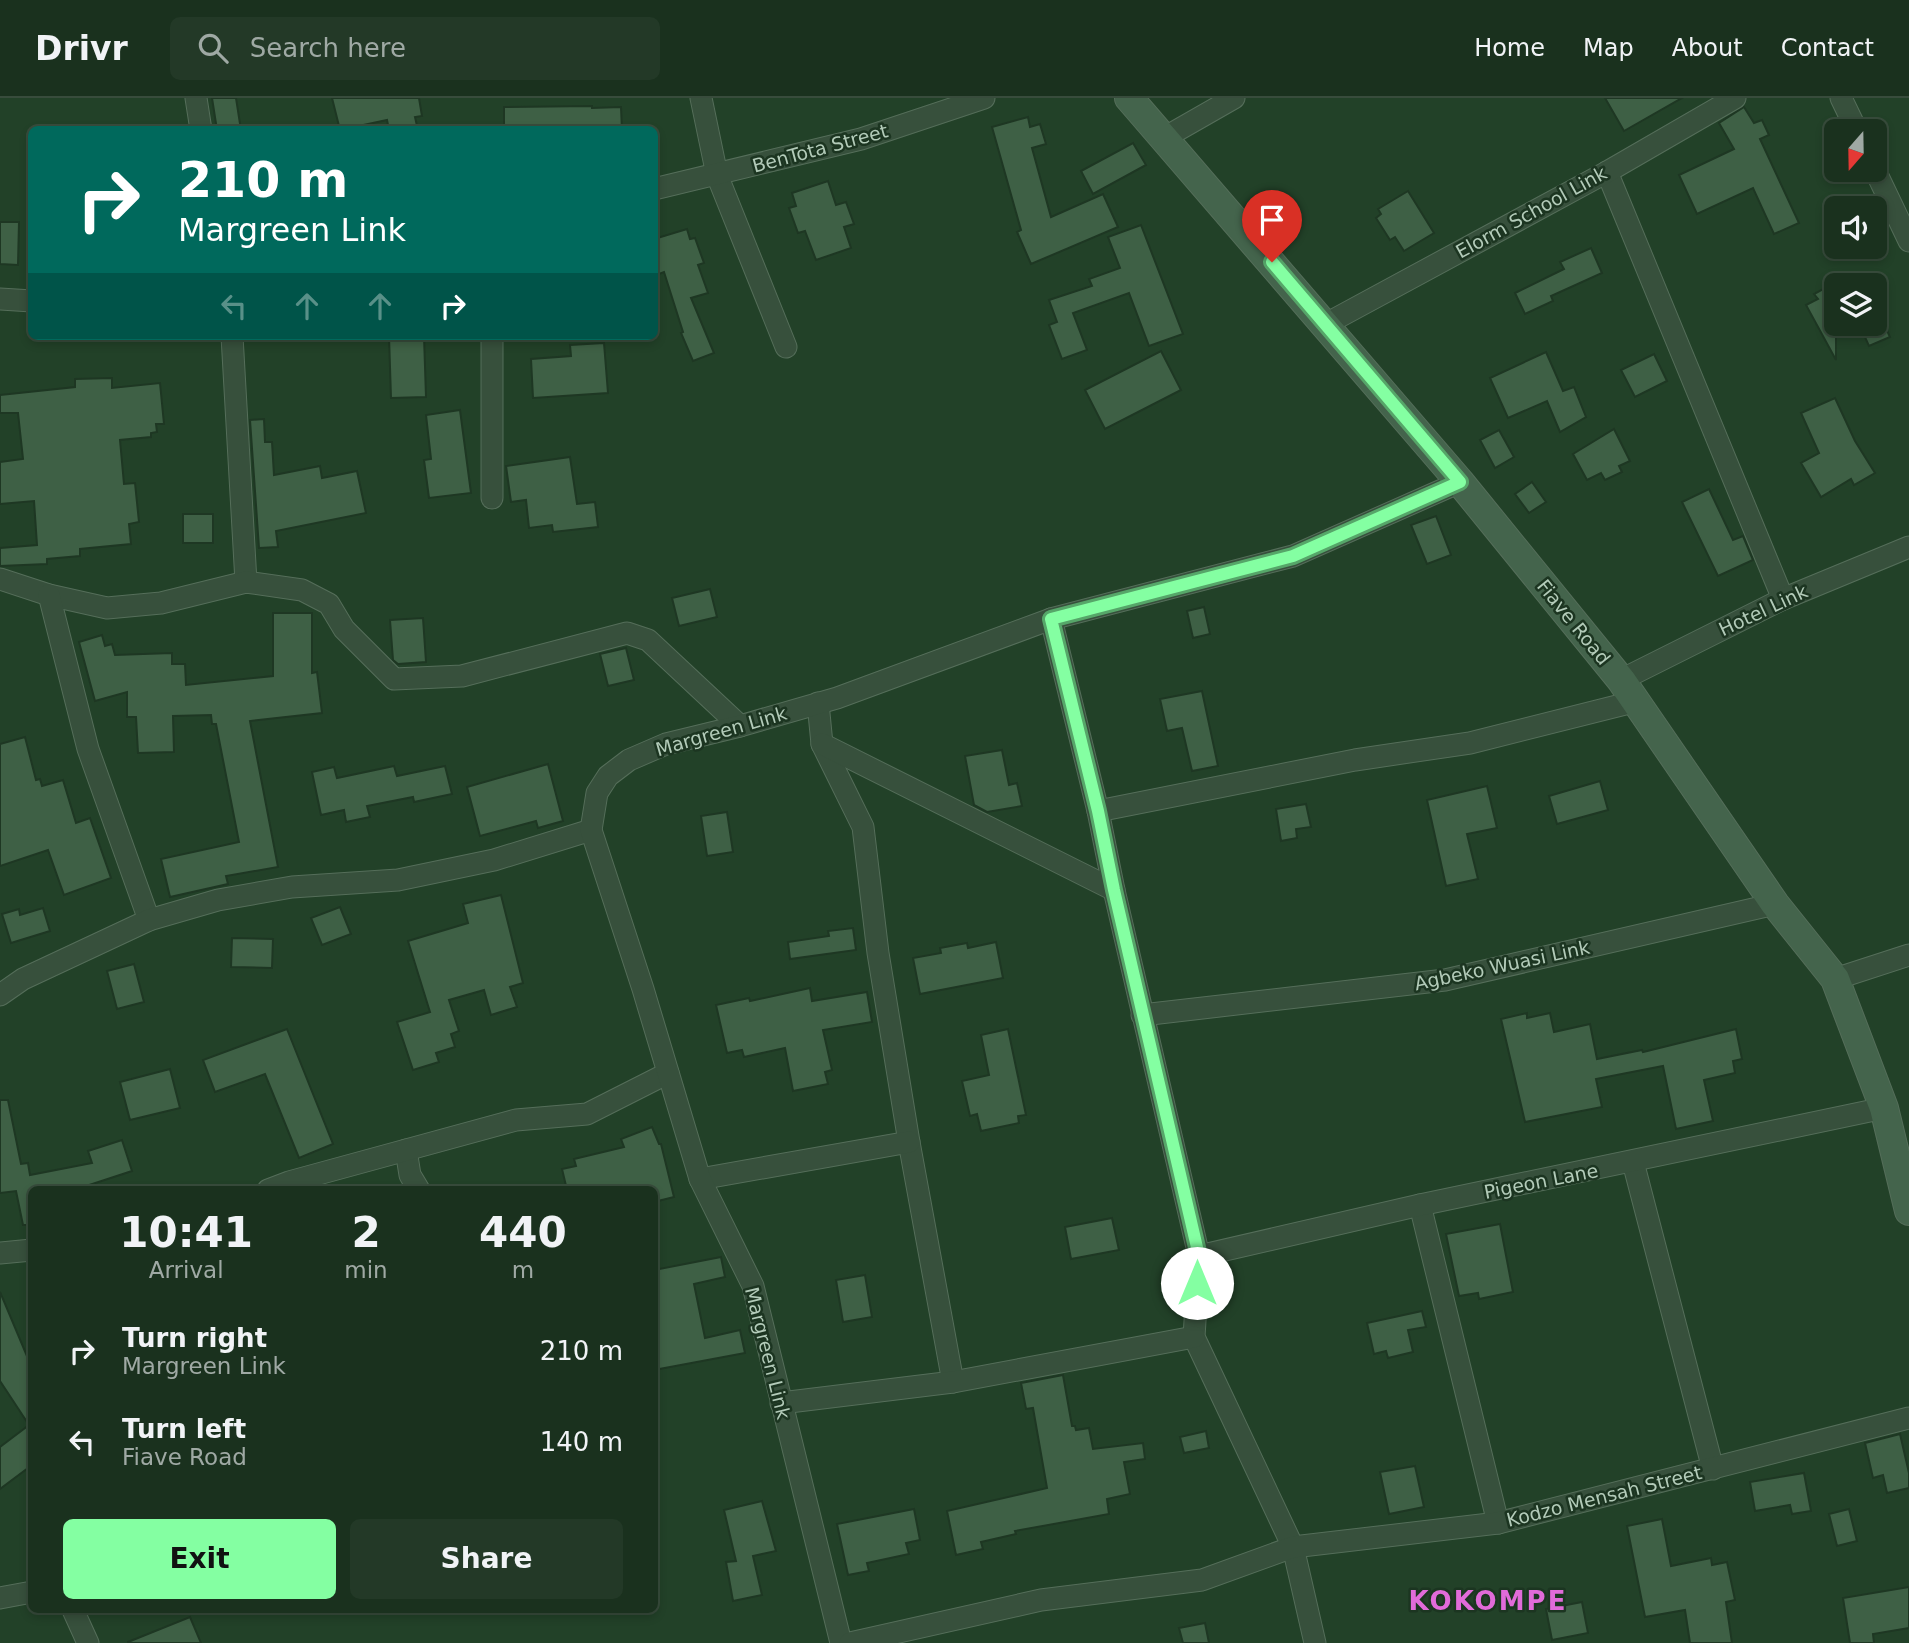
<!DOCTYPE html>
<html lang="en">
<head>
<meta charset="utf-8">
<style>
  :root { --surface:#1a311e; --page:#233927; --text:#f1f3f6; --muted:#9fa9a4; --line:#384c3c; --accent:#84ffa2 }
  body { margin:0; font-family:"DejaVu Sans",sans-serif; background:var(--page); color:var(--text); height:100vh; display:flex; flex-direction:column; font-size:26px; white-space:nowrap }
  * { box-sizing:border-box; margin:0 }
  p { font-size:23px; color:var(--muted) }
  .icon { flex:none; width:38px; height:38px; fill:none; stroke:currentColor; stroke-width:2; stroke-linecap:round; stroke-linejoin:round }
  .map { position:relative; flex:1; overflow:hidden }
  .side { position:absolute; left:28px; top:1088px; width:630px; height:427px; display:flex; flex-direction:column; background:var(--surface); border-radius:10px; box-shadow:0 4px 10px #0003,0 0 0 2px var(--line) }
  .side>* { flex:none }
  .banner { position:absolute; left:28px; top:28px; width:630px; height:214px; border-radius:10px; box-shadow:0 4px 10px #0003,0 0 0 2px var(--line); background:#00695c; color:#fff; overflow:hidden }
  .needle { width:46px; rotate:200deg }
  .buttons { position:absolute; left:1824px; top:21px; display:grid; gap:14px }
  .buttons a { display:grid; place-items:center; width:63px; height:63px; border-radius:10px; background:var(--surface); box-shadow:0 4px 10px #0003,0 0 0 2px var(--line); font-size:35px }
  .pin { position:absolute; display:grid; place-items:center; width:60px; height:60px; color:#fff; margin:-72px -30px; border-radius:50% 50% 50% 0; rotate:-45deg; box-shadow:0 0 7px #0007 }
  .pin .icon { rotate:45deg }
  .me { position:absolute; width:77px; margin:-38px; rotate:0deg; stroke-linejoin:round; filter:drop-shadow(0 0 5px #0008) }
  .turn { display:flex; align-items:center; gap:24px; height:147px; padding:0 35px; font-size:32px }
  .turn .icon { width:91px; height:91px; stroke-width:2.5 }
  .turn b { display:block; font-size:49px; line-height:60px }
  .lanes { display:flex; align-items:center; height:66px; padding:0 35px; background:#0003; justify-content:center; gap:35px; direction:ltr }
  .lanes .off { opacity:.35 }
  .eta { display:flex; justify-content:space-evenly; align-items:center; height:119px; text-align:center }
  .eta b { font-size:42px; font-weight:700; line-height:49px }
  .cta { display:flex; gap:14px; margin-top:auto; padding:14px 35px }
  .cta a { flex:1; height:80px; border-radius:10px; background:var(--accent); color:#111; font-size:28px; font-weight:700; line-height:80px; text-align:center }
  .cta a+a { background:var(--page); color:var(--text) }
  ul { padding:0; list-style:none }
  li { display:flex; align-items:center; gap:21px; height:91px; padding:0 35px }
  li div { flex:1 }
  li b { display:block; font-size:26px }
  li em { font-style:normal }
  header { display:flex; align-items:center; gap:42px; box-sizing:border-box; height:98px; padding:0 35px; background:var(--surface); border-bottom:2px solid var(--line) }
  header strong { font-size:33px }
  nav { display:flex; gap:38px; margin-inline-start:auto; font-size:24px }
  .search { width:490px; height:63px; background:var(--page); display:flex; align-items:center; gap:18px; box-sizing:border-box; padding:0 24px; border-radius:10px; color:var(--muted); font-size:26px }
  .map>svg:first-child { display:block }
  .building { fill:#3e6045; stroke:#1e3723; stroke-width:2 }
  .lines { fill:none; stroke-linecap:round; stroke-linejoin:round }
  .street-casing { stroke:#556e5a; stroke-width:23 }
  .secondary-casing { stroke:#556e5a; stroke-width:30 }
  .street { stroke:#37503c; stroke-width:21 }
  .secondary { stroke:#44644c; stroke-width:28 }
  .route-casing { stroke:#56a669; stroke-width:18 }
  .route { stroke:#84ffa2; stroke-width:12 }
  .labels { text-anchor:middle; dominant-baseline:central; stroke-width:5; stroke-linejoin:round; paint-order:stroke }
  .street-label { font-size:19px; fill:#b3cbb9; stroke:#1c3521 }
  .district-label { font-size:26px; font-weight:bold; letter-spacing:2px; fill:#e16bd9; stroke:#1c3521 }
</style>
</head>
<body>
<header>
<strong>Drivr</strong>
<div class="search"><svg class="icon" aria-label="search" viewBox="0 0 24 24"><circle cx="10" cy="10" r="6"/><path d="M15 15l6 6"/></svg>Search here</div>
<nav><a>Home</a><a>Map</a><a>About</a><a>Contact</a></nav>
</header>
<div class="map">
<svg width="1909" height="1545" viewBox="0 0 1909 1545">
  <rect width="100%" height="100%" fill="#224128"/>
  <g class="building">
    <path d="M 212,0 L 236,0 L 241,32 L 217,32 Z"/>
    <path d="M 332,0 L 419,0 L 422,18 L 415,19 L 418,32 L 389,32 L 387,22 L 340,32 Z"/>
    <path d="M 1605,0 L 1682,0 L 1624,33 Z"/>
    <path d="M 592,8 L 592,10 L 621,9 L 622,32 L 504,32 L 504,9 Z"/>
    <path d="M 1744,9 L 1754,25 L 1762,22 L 1769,37 L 1760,41 L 1799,125 L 1774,136 L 1753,90 L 1697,116 L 1679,77 L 1734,51 L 1719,25 Z"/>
    <path d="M 1028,19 L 1030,29 L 1040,26 L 1046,46 L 1032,50 L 1051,119 L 1103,96 L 1118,129 L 1031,166 L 1017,134 L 1021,132 L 992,29 Z"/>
    <path d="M 1133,45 L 1146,67 L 1093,96 L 1081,73 Z"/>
    <path d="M 828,83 L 836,107 L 846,104 L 854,126 L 844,129 L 851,150 L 816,162 L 805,133 L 798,135 L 789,110 L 796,108 L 792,95 Z"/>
    <path d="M 1408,93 L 1434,135 L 1404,153 L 1395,139 L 1390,142 L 1376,120 L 1381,116 L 1378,111 Z"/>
    <path d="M 0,124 L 19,124 L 18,167 L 0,166 Z"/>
    <path d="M 1141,127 L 1183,236 L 1149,248 L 1129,195 L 1073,215 L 1087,252 L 1062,261 L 1049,227 L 1057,224 L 1049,202 L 1092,188 L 1089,181 L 1120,170 L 1108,139 Z"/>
    <path d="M 687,131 L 690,141 L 695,140 L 704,165 L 698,167 L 708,195 L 691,200 L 714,255 L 693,263 L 681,235 L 683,234 L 664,174 L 659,176 L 654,163 L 654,141 Z"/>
    <path d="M 1591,150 L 1602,175 L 1551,198 L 1553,203 L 1525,216 L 1515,195 L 1564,171 L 1560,164 Z"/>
    <path d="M 1836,184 L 1836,262 L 1806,207 L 1818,201 L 1814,196 Z"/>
    <path d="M 1859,226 L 1884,226 L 1890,239 L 1869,248 Z"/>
    <path d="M 389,238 L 424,238 L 426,299 L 391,300 Z"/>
    <path d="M 604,245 L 608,295 L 533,300 L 531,261 L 571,258 L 570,247 Z"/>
    <path d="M 1161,253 L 1181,292 L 1105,331 L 1085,292 Z"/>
    <path d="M 1546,254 L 1563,293 L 1574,289 L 1586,319 L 1560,334 L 1547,303 L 1508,320 L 1490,280 Z"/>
    <path d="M 1654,256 L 1667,283 L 1635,299 L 1621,272 Z"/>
    <path d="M 112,280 L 112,290 L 160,285 L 164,326 L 156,326 L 157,334 L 151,335 L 151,339 L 120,342 L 124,386 L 135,385 L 139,424 L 129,426 L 131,446 L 80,451 L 80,458 L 47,461 L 47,466 L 0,468 L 0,450 L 37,447 L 34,403 L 0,406 L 0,364 L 23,361 L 18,315 L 0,315 L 0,297 L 75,289 L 75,281 Z"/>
    <path d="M 1835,300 L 1855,343 L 1875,375 L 1854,387 L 1851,381 L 1821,399 L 1801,365 L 1819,355 L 1801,315 Z"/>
    <path d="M 460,312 L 471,395 L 429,400 L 424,362 L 431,361 L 426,317 Z"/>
    <path d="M 264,321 L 265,344 L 272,344 L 274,377 L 320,368 L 322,380 L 357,373 L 366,415 L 276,433 L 278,449 L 259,450 L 250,322 Z"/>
    <path d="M 1614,331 L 1630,363 L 1619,368 L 1622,374 L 1605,382 L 1601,375 L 1587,382 L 1573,356 Z"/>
    <path d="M 1499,332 L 1514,359 L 1495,370 L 1480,342 Z"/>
    <path d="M 570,359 L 577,406 L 595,404 L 598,429 L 553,434 L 552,427 L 529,430 L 526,402 L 511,404 L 506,368 Z"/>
    <path d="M 1532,384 L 1546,404 L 1529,415 L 1515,396 Z"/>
    <path d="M 1709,391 L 1733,442 L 1743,438 L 1753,462 L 1718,478 L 1682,404 Z"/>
    <rect x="183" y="416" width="30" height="29"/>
    <path d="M 1436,418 L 1451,457 L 1427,466 L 1411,427 Z"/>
    <path d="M 710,491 L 717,519 L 679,528 L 672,500 Z"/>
    <path d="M 1204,509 L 1210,536 L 1193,540 L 1187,513 Z"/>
    <path d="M 273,515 L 312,515 L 312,575 L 317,574 L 322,615 L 250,623 L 278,769 L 226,778 L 228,786 L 170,799 L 161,761 L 239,744 L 216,626 L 212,626 L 211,617 L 173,618 L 174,654 L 138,655 L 136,619 L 127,619 L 127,594 L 95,603 L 79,544 L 102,537 L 105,548 L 112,546 L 115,557 L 172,555 L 172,566 L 185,566 L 186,587 L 273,578 Z"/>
    <path d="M 423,520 L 426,564 L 398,566 L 393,562 L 390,522 Z"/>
    <path d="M 626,550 L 634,582 L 608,588 L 600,556 Z"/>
    <path d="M 1202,593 L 1218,668 L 1192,673 L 1182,630 L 1167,633 L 1160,601 Z"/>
    <path d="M 25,639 L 36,682 L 40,681 L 42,688 L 63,682 L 76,725 L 90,720 L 111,780 L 64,797 L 48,752 L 0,768 L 0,646 Z"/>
    <path d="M 1002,652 L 1009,687 L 1017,685 L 1022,708 L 987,714 L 974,707 L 965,658 Z"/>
    <path d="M 548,666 L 563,723 L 538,730 L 536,723 L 480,738 L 467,689 Z"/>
    <path d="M 394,668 L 397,678 L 445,668 L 452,696 L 414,704 L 413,699 L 367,708 L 370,719 L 346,724 L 344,712 L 321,717 L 312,674 L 334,669 L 337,680 Z"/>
    <path d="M 1600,683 L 1608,712 L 1557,726 L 1549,698 Z"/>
    <path d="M 1487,688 L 1497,730 L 1467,736 L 1478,781 L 1446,788 L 1427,702 Z"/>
    <path d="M 1306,706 L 1311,729 L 1296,731 L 1297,740 L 1281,743 L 1276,711 Z"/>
    <path d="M 727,714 L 733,754 L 707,758 L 701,718 Z"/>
    <path d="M 501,797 L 523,885 L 510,889 L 517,909 L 491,917 L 484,892 L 449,902 L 459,933 L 451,936 L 455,949 L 436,955 L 439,964 L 413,972 L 397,924 L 430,914 L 408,843 L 468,825 L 463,806 Z"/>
    <path d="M 340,809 L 351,836 L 322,847 L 311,820 Z"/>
    <path d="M 43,810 L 50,833 L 11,845 L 2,816 L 19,811 L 20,817 Z"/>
    <path d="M 853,830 L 856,852 L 790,861 L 788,844 L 829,838 L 828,833 Z"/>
    <path d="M 232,840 L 273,841 L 272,870 L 231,869 Z"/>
    <path d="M 996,844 L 1003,880 L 920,896 L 913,860 L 941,855 L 940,850 L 967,845 L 968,850 Z"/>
    <path d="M 134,866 L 144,904 L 117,911 L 107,873 Z"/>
    <path d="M 810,890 L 812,903 L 867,894 L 872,924 L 823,932 L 832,972 L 825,974 L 828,986 L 793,993 L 785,950 L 744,959 L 742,952 L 727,955 L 716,907 L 749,900 L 750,903 Z"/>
    <path d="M 1527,915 L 1527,920 L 1550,915 L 1554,934 L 1590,926 L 1597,961 L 1642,952 L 1643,954 L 1736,931 L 1742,961 L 1733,963 L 1735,975 L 1704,982 L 1713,1023 L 1676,1031 L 1663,968 L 1596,981 L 1602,1009 L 1525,1024 L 1501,921 Z"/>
    <path d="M 287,931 L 333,1046 L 299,1060 L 265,976 L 215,994 L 203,962 Z"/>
    <path d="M 1008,931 L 1026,1017 L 1018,1018 L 1019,1025 L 981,1033 L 977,1016 L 970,1018 L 962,983 L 989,977 L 981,937 Z"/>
    <path d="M 170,971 L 180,1010 L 130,1022 L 120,984 Z"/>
    <path d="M 0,1002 L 8,1002 L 21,1066 L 28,1065 L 30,1077 L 92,1065 L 88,1053 L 122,1042 L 132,1073 L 74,1092 L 32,1092 L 32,1127 L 23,1127 L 16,1093 L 0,1095 Z"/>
    <path d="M 652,1029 L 659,1046 L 661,1046 L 674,1099 L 654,1104 L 654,1092 L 567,1092 L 562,1071 L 576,1068 L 574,1061 L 624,1049 L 621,1041 Z"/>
    <path d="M 1112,1120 L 1119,1152 L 1071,1161 L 1065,1129 Z"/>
    <path d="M 1500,1126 L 1513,1194 L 1479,1201 L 1478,1195 L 1459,1198 L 1446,1136 Z"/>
    <path d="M 721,1159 L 725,1179 L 694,1186 L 705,1240 L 740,1232 L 745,1255 L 654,1272 L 654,1172 Z"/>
    <path d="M 865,1177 L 872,1219 L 843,1224 L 836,1182 Z"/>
    <path d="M 0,1194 L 32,1270 L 32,1367 L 0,1391 L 0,1349 L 29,1327 L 0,1283 Z"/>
    <path d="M 1422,1213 L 1426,1229 L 1408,1232 L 1413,1254 L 1388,1260 L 1386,1253 L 1374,1256 L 1367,1225 Z"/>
    <path d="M 1063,1277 L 1072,1328 L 1075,1328 L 1076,1332 L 1089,1330 L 1093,1351 L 1143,1345 L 1145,1361 L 1124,1364 L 1130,1396 L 1107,1401 L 1109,1416 L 1015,1433 L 1016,1436 L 981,1444 L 983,1451 L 956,1457 L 947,1413 L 1047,1390 L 1033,1310 L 1026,1311 L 1021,1285 Z"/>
    <path d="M 1206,1333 L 1209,1350 L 1184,1355 L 1180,1339 Z"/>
    <path d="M 1900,1336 L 1909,1375 L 1909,1390 L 1887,1395 L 1883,1377 L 1873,1380 L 1865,1345 Z"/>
    <path d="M 1415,1368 L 1424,1409 L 1389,1416 L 1380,1374 Z"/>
    <path d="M 1804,1375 L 1811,1413 L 1792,1416 L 1790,1407 L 1755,1413 L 1750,1384 Z"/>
    <path d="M 762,1403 L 776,1453 L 753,1458 L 762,1497 L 733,1503 L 726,1464 L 736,1463 L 724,1412 Z"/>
    <path d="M 914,1411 L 920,1442 L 906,1445 L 909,1456 L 867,1465 L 869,1473 L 848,1477 L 837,1426 Z"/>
    <path d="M 1849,1411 L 1857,1443 L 1837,1448 L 1829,1416 Z"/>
    <path d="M 1662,1421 L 1671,1468 L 1711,1460 L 1712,1467 L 1727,1464 L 1735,1502 L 1726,1504 L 1732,1545 L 1690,1545 L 1685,1512 L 1645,1519 L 1627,1428 Z"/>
    <path d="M 1909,1489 L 1909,1530 L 1873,1536 L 1874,1545 L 1850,1545 L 1843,1500 Z"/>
    <path d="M 1582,1504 L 1588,1535 L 1552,1542 L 1546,1511 Z"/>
    <path d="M 190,1519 L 201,1545 L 128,1545 L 128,1544 Z"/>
    <path d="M 1205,1525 L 1209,1545 L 1183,1545 L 1179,1530 Z"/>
  </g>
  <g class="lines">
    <defs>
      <g id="street">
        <path d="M 196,0 L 201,32"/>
        <path d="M 701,0 L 717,77 L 786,249"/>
        <path d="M 1841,0 L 1857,33"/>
        <path d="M 1164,40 L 1234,0"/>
        <path d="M 1874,70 L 1909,143"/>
        <path d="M 1607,74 L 1783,501"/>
        <path d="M 654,91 L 861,41 L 984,0"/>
        <path d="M 0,201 L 32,203"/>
        <path d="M 1326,226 L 1607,74 L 1735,0"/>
        <path d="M 232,238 L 246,484"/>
        <path d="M 492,238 L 492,400"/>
        <path d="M 0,481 L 49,497 L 107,510 L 161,505 L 246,484 L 302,492 L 329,506 L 344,531 L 394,581 L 462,578 L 627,535 L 648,542 L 740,628"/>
        <path d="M 49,497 L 88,651 L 149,822"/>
        <path d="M 1051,521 L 1098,713 L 1114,792 L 1199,1158 L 1194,1239 L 1293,1449 L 1315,1545"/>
        <path d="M 1621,582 L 1783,501 L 1909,449"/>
        <path d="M 818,605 L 822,646 L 863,729 L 878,855 L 909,1044 L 953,1284"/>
        <path d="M 822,646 L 1114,792"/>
        <path d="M 1098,713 L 1355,662 L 1470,645 L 1633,604"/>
        <path d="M 1835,881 L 1909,857"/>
        <path d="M 0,897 L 23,881 L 149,822 L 218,802 L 292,789 L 398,782 L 494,762 L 591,732"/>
        <path d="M 1142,917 L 1445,882 L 1775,806"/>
        <path d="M 406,1052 L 410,1077 L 419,1092"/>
        <path d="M 1633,1064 L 1713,1371"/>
        <path d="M 700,1081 L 909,1044"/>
        <path d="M 268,1092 L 289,1084 L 516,1022 L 587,1016 L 668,975"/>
        <path d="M 1420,1107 L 1498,1425"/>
        <path d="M 0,1155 L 32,1152"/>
        <path d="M 1199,1158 L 1420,1107 L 1884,1010"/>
        <path d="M 781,1305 L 953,1284 L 1194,1239"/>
        <path d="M 0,1500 L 32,1494"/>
        <path d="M 73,1512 L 88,1545"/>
        <path d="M 841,1545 L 753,1188 L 700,1081 L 643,891 L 591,732 L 597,695 L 608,678 L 629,662 L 666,646 L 740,628 L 837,600 L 1051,521 L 1293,458 L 1460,384"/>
        <path d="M 850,1545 L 1041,1502 L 1202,1482 L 1293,1449 L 1498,1425 L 1909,1320"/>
      </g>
      <path id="secondary" d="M 1129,0 L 1460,384 L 1621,582 L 1775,806 L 1835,881 L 1884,1010 L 1909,1113"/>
    </defs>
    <use href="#street" class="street-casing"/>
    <use href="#secondary" class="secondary-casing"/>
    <use href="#street" class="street"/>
    <use href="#secondary" class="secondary"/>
  </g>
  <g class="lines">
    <defs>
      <path id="route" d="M 1197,1185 L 1199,1158 L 1114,792 L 1098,713 L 1051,521 L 1293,458 L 1460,384 L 1272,164"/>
    </defs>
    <use href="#route" class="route-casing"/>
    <use href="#route" class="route"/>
  </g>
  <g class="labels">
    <g class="street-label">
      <text transform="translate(820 50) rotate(-15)">BenTota Street</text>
      <text transform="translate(1531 114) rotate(-29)">Elorm School Link</text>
      <text transform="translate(1763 512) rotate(-25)">Hotel Link</text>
      <text transform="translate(1574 524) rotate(51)">Fiave Road</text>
      <text transform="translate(721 633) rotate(-16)">Margreen Link</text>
      <text transform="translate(1502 867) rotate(-12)">Agbeko Wuasi Link</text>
      <text transform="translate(1541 1083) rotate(-11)">Pigeon Lane</text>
      <text transform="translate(768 1255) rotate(76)">Margreen Link</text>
      <text transform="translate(1604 1398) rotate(-14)">Kodzo Mensah Street</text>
    </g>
    <g class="district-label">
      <text x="1488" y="1503">KOKOMPE</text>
    </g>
  </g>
</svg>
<div class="buttons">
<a><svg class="needle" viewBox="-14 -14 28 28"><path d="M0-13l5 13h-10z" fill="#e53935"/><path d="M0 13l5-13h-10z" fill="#9fa9a4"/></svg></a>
<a><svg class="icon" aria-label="sound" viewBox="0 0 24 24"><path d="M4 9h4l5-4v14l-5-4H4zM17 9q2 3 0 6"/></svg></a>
<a><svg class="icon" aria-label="layers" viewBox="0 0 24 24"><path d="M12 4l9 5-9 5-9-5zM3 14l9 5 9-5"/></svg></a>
</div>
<div class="pin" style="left:1272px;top:164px;background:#d93025"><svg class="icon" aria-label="arrive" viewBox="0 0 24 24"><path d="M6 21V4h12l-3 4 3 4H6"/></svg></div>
<svg class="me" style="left:1197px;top:1185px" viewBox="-20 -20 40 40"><circle r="19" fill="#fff"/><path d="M0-13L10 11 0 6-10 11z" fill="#84ffa2"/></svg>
<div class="banner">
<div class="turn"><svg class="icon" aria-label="right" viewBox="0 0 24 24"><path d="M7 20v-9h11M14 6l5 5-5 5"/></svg><div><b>210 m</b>Margreen Link</div></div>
<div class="lanes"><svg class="icon off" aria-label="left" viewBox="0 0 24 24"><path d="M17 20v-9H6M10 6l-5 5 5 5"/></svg><svg class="icon off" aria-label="ahead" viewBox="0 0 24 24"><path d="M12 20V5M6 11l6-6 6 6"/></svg><svg class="icon off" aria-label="ahead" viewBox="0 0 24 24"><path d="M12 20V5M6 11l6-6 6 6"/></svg><svg class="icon" aria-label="right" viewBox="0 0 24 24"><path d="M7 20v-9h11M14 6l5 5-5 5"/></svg></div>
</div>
<section class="side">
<div class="eta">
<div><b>10:41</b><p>Arrival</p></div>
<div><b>2</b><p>min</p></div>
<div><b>440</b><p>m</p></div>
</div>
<ul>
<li><svg class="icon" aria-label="right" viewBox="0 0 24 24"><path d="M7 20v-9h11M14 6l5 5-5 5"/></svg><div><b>Turn right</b><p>Margreen Link</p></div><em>210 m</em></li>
<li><svg class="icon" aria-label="left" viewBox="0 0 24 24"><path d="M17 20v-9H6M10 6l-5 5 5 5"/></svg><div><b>Turn left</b><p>Fiave Road</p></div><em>140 m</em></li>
</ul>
<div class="cta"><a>Exit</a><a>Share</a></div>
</section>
</div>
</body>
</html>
